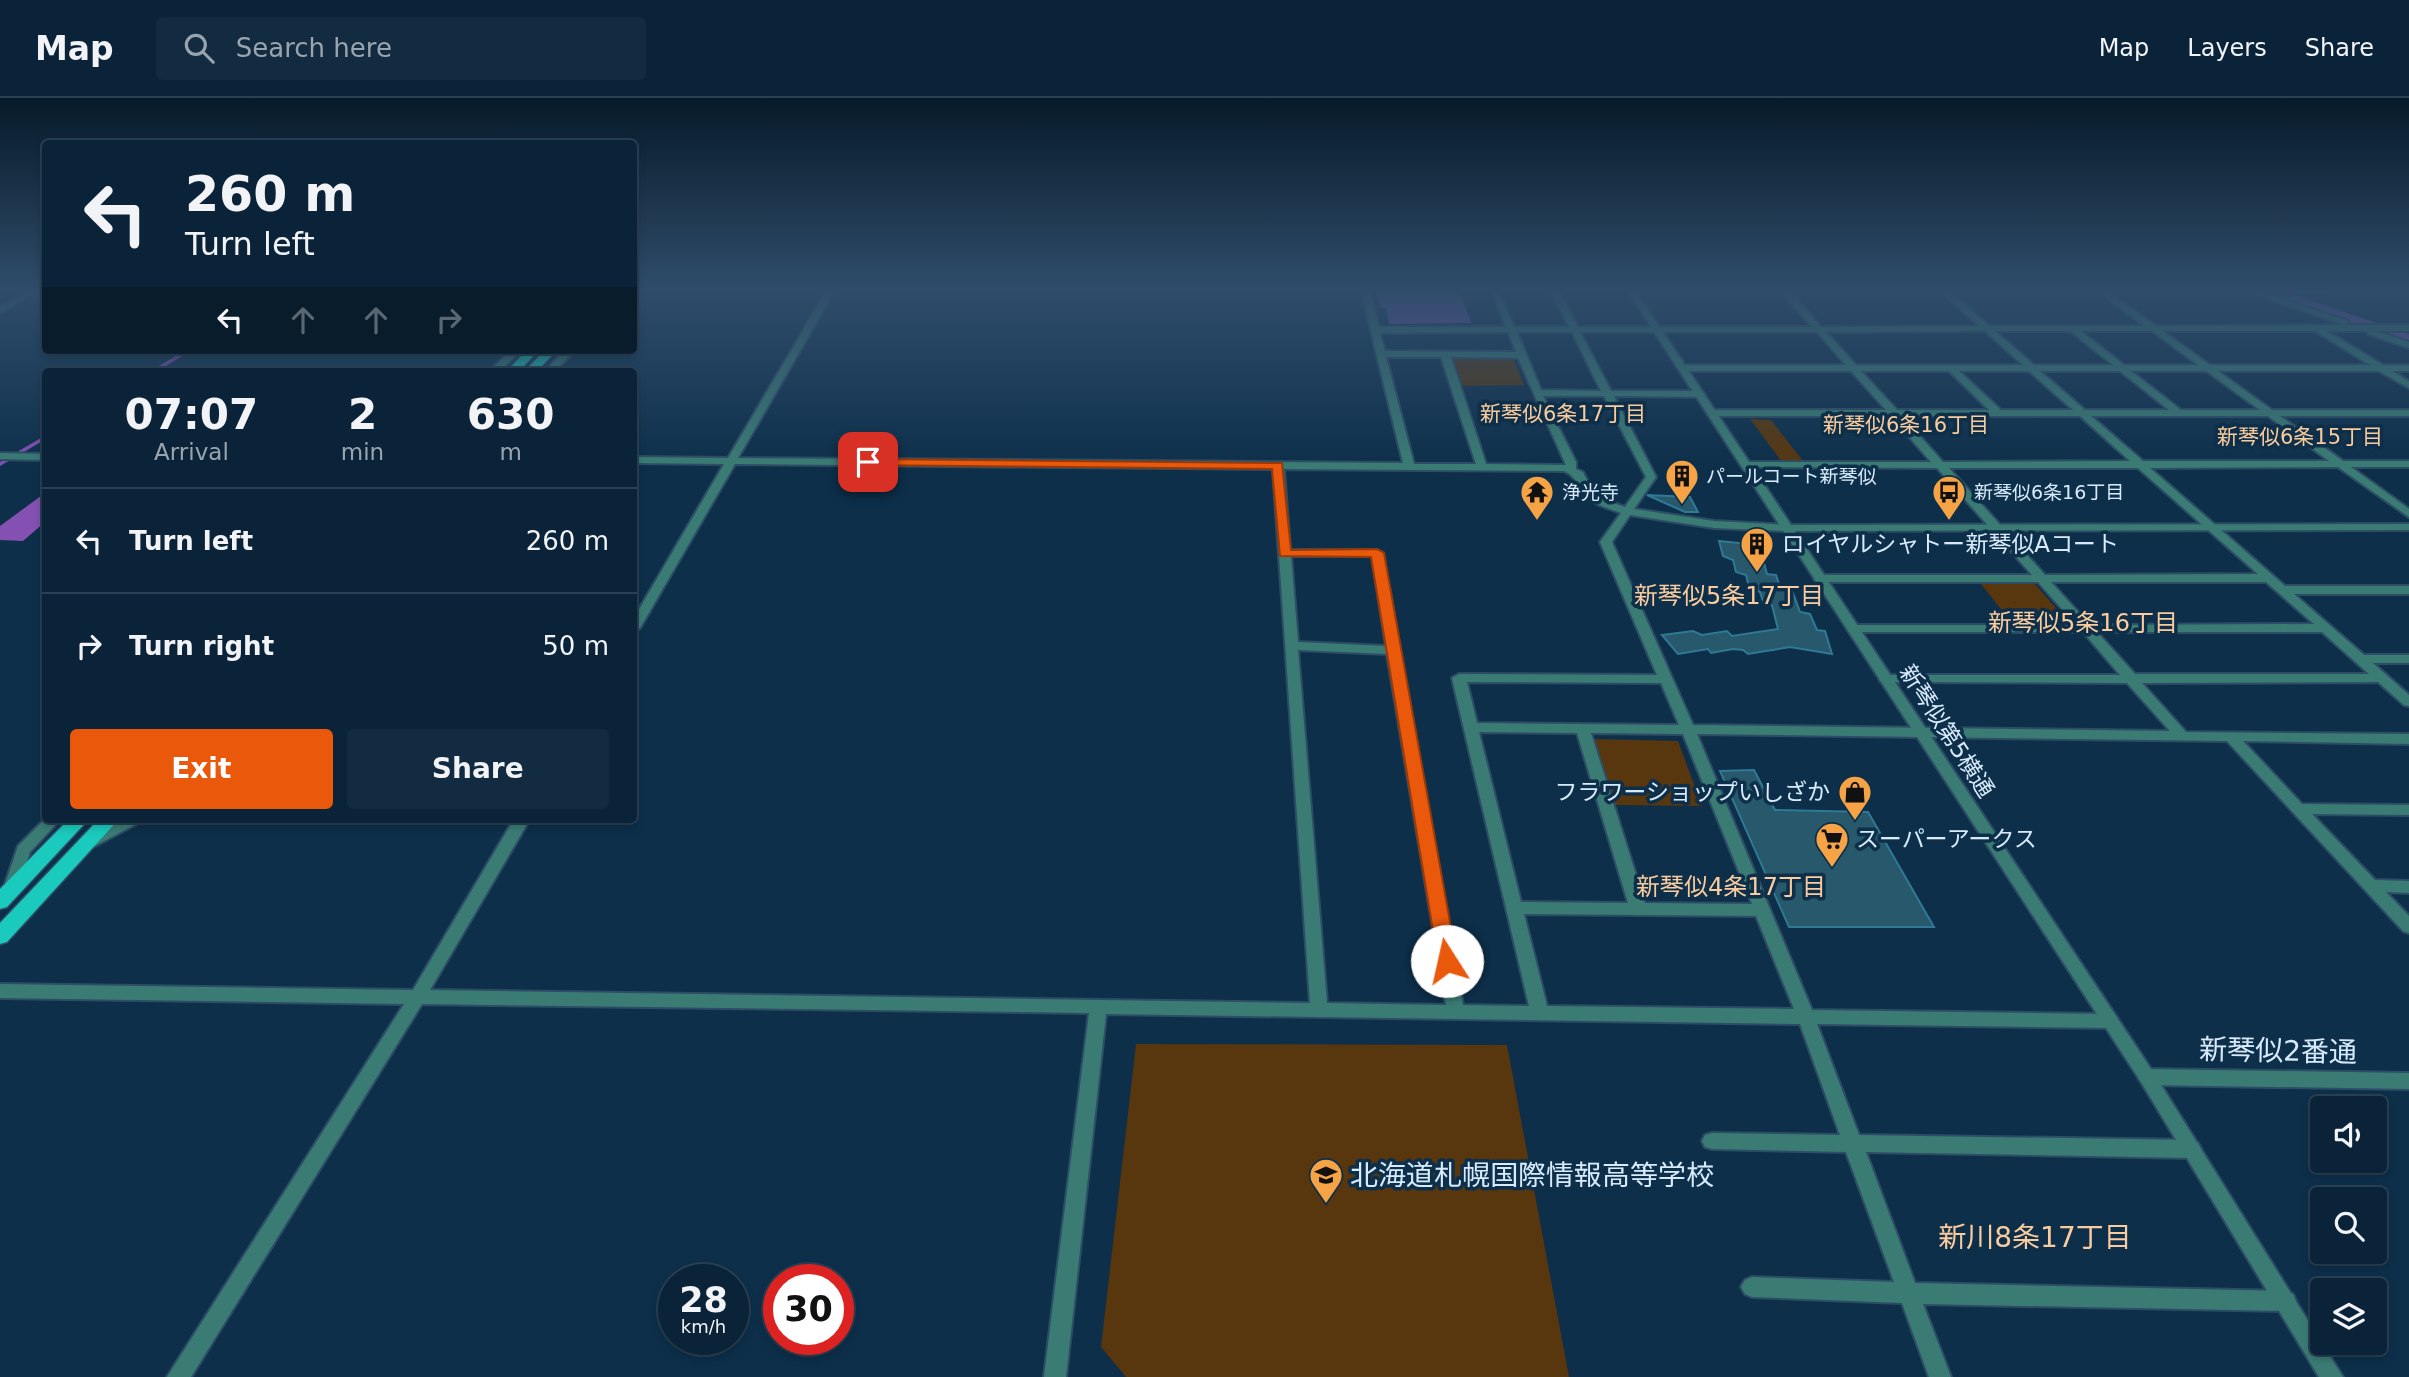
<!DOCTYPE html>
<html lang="en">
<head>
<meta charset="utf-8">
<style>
  :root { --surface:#0a2338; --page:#132b40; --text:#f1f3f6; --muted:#99a4ae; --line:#2a4053; --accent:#ea580c }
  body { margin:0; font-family:"DejaVu Sans","Noto Sans JP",sans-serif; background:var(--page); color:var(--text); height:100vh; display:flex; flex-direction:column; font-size:26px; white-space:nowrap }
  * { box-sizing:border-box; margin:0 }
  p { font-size:23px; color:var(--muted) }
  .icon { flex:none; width:38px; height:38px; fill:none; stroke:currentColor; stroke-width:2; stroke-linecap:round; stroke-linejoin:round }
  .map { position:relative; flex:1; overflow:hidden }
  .drawer { position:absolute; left:42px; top:270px; width:595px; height:455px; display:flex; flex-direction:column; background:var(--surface); border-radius:7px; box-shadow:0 4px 10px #0003,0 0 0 2px var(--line) }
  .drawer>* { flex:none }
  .top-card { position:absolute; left:42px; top:42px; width:595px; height:214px; border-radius:7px; box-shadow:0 4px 10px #0003,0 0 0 2px var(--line); background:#0a2338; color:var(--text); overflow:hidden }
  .buttons { position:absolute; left:2310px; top:998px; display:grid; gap:14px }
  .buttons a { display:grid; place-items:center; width:77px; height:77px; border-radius:7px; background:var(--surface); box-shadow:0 4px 10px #0003,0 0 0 2px var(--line); font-size:35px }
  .speed { position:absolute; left:658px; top:1166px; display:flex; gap:14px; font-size:35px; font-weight:700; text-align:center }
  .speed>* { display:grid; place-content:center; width:91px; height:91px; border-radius:50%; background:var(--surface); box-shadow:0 4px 10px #0003,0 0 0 2px var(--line); line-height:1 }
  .speed small { font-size:18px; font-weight:400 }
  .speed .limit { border:10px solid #d22; background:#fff; color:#111 }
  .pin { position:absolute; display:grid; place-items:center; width:60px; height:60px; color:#fff; margin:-30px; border-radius:14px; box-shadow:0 4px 10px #0006 }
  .me { position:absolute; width:77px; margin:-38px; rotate:350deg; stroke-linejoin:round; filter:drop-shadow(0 0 5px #0008) }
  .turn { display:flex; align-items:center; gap:24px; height:147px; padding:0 28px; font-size:32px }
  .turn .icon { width:91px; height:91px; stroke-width:2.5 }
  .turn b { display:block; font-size:49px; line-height:60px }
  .lanes { display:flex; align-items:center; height:66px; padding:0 28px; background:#0003; justify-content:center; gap:35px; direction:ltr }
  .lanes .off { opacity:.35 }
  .eta { display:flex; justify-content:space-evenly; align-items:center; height:119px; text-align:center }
  .eta b { font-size:42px; font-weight:700; line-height:49px }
  .action { display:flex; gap:14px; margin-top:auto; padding:14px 28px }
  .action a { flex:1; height:80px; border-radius:7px; background:var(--accent); color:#fff; font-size:28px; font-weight:700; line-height:80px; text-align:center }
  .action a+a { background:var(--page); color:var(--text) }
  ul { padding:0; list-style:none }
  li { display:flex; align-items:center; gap:21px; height:105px; padding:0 28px; border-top:2px solid var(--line) }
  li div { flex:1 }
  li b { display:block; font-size:26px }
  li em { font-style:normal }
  header { display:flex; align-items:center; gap:42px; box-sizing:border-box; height:98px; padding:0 35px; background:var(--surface); border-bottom:2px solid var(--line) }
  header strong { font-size:33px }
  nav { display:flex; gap:38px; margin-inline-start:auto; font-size:24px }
  .search { width:490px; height:63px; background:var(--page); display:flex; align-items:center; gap:18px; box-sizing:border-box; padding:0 24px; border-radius:7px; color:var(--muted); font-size:26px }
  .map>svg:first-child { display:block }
  .green { fill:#58360e }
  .water { fill:#8451b2 }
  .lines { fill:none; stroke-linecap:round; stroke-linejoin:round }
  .stream { stroke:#8451b2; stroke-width:3.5 }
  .river { fill:#8451b2; fill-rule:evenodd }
  .building { fill:#27586b; stroke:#2f7995; stroke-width:2 }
  .minor-casing { stroke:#2d4d66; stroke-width:4 }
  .tertiary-casing { stroke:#2d4d66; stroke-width:4 }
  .primary-casing { stroke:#2d4d66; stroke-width:3 }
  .minor { fill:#3a7c74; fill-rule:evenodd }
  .tertiary { fill:#3a7c74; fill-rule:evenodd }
  .primary { fill:#1acabc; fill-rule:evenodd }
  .route { fill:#ea580c; stroke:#983908; stroke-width:2 }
  .labels { text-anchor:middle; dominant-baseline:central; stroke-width:7; stroke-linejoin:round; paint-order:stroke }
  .far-poi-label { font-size:19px; fill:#d8ebfc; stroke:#0d2f4a; text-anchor:start }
  .far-neighbourhood-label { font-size:21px; fill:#facb9d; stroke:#0d2f4a }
  .poi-label { font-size:23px; fill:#d8ebfc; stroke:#0d2f4a; text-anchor:start }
  .street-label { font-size:23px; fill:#d8ebfc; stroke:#0d2f4a }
  .neighbourhood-label { font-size:24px; fill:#facb9d; stroke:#0d2f4a }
  .near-street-label { font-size:28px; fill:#d8ebfc; stroke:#0d2f4a }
  .near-poi-label { font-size:28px; fill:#d8ebfc; stroke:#0d2f4a; text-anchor:start }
  .near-neighbourhood-label { font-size:28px; fill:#facb9d; stroke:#0d2f4a }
</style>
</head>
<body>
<header>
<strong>Map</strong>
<div class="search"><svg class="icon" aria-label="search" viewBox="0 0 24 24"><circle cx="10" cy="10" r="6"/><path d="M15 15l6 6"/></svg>Search here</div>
<nav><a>Map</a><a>Layers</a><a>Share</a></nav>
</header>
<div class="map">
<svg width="2409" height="1279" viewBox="0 0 2409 1279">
  <rect width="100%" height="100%" fill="#0d2f4a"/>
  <g class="green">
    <path d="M 1452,260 L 1513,260 L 1524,287 L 1463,288 Z"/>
    <path d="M 1750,321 L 1771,322 L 1803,363 L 1782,364 Z"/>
    <path d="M 1981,486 L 2035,486 L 2069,525 L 2011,524 Z"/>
    <path d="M 1593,641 L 1678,643 L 1702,708 L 1614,707 Z"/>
    <path d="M 1136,946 L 1507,947 L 1569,1279 L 1126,1279 L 1101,1249 Z"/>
  </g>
  <g class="water">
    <path d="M 1376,192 L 1459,192 L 1471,225 L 1389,226 L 1386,210 L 1381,210 Z"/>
    <path d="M 45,395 L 45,424 L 23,443 L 0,442 L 0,428 Z"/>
  </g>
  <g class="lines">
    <g class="stream">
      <path d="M 154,273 L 189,252"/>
      <path d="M 0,366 L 46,339"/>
    </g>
    <path class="river" d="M 2254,192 L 2280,192 L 2409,236 L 2409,248 L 2257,196 Z"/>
  </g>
  <g class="building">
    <path d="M 1647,397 L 1690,399 L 1698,414 L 1685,414 Z"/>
    <path d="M 1719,443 L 1748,446 L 1753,461 L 1763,461 L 1767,476 L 1776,477 L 1781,492 L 1792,492 L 1800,514 L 1810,516 L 1817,532 L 1825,533 L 1832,556 L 1790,549 L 1748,556 L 1743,552 L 1733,551 L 1711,555 L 1708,551 L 1678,556 L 1662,537 L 1693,533 L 1702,537 L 1727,533 L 1732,538 L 1778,531 L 1772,507 L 1764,507 L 1760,494 L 1749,489 L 1746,477 L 1736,474 L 1733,462 L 1723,458 Z"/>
    <path d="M 1754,672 L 1775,712 L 1868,714 L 1934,829 L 1789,829 L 1720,673 Z"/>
  </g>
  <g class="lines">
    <defs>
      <g id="minor">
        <path d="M 827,192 L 835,192 L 738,360 L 1403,365 L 1361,192 L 1369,192 L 1379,229 L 1506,229 L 1491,192 L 1499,192 L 1514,229 L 1569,229 L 1550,192 L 1558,192 L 1578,229 L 1812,229 L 1783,196 L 1633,196 L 1629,194 L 1632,192 L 2255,192 L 2348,223 L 2349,225 L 2345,227 L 2409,227 L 2409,233 L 2376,233 L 2409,244 L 2409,250 L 2368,236 L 2367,233 L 2327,233 L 2383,267 L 2409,267 L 2409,273 L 2392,273 L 2409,283 L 2409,290 L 2379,273 L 2218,273 L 2272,312 L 2409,312 L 2409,318 L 2280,318 L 2343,363 L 2409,363 L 2409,369 L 2351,369 L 2409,411 L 2409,419 L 2338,369 L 2150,370 L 2285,488 L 2409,488 L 2409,496 L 2294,496 L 2364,557 L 2409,557 L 2409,565 L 2373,565 L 2409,597 L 2409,608 L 2404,607 L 2378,584 L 2142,585 L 2186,634 L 2409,636 L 2409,646 L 2243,643 L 2302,706 L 2409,707 L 2409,717 L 2312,716 L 2375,782 L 2409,783 L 2409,795 L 2386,794 L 2409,818 L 2409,835 L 2403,833 L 2227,643 L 1697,636 L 1812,912 L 2110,916 L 2116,918 L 2119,923 L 2116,928 L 2110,930 L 1817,926 L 1859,1037 L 2191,1042 L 2198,1045 L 2201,1051 L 2198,1057 L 2191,1060 L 1866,1054 L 1915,1185 L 2285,1193 L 2293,1196 L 2296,1203 L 2293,1210 L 2285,1213 L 1923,1206 L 1951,1279 L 1929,1279 L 1902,1205 L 1752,1199 L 1745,1196 L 1741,1189 L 1745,1182 L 1752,1179 L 1894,1184 L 1846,1054 L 1712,1051 L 1705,1049 L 1702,1043 L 1705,1037 L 1712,1035 L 1840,1037 L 1800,926 L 1106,916 L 1066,1279 L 1044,1279 L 1089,915 L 422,906 L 191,1279 L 167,1279 L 404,906 L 0,900 L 0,886 L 413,892 L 514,721 L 530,721 L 430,892 L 1310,905 L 1273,371 L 735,366 L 640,530 L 634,534 L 634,520 L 724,366 L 634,365 L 634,359 L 728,360 ZM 1793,196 L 1943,196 L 1979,228 L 1821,229 ZM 1953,196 L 2101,196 L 2144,228 L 1989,228 ZM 2112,196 L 2252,196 L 2345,227 L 2156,228 ZM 1985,233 L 2023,267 L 1856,267 L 1826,234 ZM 1995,233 L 2070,233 L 2113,267 L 2034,267 ZM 2081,233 L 2152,233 L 2198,267 L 2124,267 ZM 2163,233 L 2315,233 L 2370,267 L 2210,267 ZM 1508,234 L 1516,254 L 1385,253 L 1380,235 ZM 1517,234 L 1572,234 L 1601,293 L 1541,292 ZM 1580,234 L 1817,234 L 1846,267 L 1683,267 L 1678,270 L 1683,273 L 1851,273 L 1886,312 L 1712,312 L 1707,315 L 1712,318 L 1891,318 L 1931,364 L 1746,364 L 1742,365 L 1742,369 L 1937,370 L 2032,477 L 1820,477 L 1814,481 L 1816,484 L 2038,484 L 2076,527 L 1853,527 L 1849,528 L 1847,531 L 1849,534 L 2083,534 L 2120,577 L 1886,577 L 1881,578 L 1879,581 L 1881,584 L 2127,585 L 2170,633 L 1693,627 L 1612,444 L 1630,417 L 1714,430 L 1787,433 L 1793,430 L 1787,427 L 1714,423 L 1634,411 L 1656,379 L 1614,298 L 1700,299 L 1705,296 L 1700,293 L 1611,293 ZM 1386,259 L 1441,259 L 1476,366 L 1414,366 ZM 1451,259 L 1518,260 L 1566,367 L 1486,366 ZM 1861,273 L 1949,273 L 1989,312 L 1897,312 ZM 1959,273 L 2029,273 L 2073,312 L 2001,312 ZM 2040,273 L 2120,273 L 2169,312 L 2085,312 ZM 2131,273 L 2206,273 L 2260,312 L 2181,312 ZM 1543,298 L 1604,298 L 1646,379 L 1625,409 C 1598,399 1595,399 1583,374 L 1576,371 L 1576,364 ZM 1902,318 L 2080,318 L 2130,363 L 1943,364 ZM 2091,318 L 2268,318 L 2329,363 L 2143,363 ZM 1949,370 L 2138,370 L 2258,476 L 2045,477 ZM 1284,371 L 1564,373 C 1581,381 1573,388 1585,398 C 1595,407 1608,410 1621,415 L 1600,444 L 1657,577 L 1459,576 L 1452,580 L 1529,908 L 1463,907 L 1383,455 L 1377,452 L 1290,452 ZM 1291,458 L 1372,458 L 1386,548 L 1298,544 ZM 2051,484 L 2266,484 L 2314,526 L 2090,527 ZM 2097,534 L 2322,534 L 2369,576 L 2135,576 ZM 1298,552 L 1387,556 L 1446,907 L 1327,905 ZM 1467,584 L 1661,585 L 1679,627 L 1477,625 ZM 1479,634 L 1577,635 L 1628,805 L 1521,804 ZM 1591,635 L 1683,636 L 1752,806 L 1645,805 ZM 1524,816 L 1756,818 L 1794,911 L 1547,908 Z"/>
        <path d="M 2275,192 L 2409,192 L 2409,196 L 2278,195 Z"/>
        <path d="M 511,252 L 521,252 L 500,273 L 490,273 Z"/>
        <path d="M 565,252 L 575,252 L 555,273 L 545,273 Z"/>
        <path d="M 0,355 L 46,356 L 46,362 L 0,361 Z"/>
        <path d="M 46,720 L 61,721 L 30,754 L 17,796 L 5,796 L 3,792 L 18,748 Z"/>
        <path d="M 121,721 L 141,721 L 138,725 L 93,749 L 83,749 L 80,745 L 83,741 Z"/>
        <path d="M 2147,971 L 2409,975 L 2409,991 L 2147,987 L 2141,984 L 2138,979 L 2141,974 Z"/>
      </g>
      <g id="tertiary">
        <path d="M 30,192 L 40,192 L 0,215 L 0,209 Z"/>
        <path d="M 1627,192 L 1635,192 L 1791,427 L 2409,426 L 2409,432 L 1795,433 L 2153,974 L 2343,1279 L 2319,1279 L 2141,984 Z"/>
      </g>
      <g id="primary">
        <path d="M 527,252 L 539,252 L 519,273 L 507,273 Z"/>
        <path d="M 545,252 L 557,252 L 537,273 L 525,273 Z"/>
        <path d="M 69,721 L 89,721 L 7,809 L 0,811 L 0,791 Z"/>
        <path d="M 99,721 L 119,721 L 7,844 L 0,846 L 0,825 Z"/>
      </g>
    </defs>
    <use href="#minor" class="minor-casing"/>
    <use href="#tertiary" class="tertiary-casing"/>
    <use href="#primary" class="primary-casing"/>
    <use href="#minor" class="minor"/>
    <use href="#tertiary" class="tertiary"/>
    <use href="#primary" class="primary"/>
  </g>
  <linearGradient id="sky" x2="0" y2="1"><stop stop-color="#071a29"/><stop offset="0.52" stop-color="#2f4d6b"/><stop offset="1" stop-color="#2f4d6b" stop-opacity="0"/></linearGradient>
  <rect width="2409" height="371" fill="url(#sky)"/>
  <path class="route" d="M 868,361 L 1282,365 L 1291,452 L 1377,451 L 1384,455 L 1457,863 L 1454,868 L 1447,871 L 1441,868 L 1438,863 L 1371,459 L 1280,458 L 1272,371 L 863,367 L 862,364 Z"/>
  <defs>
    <symbol id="building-pin" viewBox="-11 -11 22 30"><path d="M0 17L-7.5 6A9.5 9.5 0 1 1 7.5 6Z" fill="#f5a345" stroke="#0d2f4a"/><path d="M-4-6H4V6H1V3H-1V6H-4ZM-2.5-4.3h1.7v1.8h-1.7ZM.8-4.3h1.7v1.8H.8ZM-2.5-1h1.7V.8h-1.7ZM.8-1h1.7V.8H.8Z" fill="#111"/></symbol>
    <symbol id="temple-pin" viewBox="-11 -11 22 30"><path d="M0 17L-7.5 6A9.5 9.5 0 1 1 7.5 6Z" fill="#f5a345" stroke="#0d2f4a"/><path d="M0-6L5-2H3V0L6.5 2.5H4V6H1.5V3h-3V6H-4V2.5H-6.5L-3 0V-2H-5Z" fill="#111"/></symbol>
    <symbol id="bus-pin" viewBox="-11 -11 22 30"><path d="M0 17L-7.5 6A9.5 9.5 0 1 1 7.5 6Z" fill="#f5a345" stroke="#0d2f4a"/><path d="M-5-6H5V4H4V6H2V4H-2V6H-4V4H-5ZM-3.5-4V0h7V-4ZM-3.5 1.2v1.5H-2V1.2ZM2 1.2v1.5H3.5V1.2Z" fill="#111"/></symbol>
    <symbol id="shop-pin" viewBox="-11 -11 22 30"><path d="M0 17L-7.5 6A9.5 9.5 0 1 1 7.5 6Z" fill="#f5a345" stroke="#0d2f4a"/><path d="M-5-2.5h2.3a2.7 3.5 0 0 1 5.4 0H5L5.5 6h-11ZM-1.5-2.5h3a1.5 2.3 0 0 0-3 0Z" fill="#111"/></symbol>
    <symbol id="supermarket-pin" viewBox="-11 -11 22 30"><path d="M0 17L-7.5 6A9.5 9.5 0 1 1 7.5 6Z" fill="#f5a345" stroke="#0d2f4a"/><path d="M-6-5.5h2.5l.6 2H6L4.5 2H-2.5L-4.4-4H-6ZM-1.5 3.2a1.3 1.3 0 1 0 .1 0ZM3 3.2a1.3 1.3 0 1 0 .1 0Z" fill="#111"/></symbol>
    <symbol id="school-pin" viewBox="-11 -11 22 30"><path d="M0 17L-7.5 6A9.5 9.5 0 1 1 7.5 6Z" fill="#f5a345" stroke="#0d2f4a"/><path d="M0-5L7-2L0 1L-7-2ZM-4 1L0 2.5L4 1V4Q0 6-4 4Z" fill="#111"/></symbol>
  </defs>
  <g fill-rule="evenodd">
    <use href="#building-pin" x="1663" y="359" width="38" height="52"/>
    <use href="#temple-pin" x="1518" y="375" width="38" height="52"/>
    <use href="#bus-pin" x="1930" y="375" width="38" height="52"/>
    <use href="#building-pin" x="1738" y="427" width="38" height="52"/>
    <use href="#shop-pin" x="1836" y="675" width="38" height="52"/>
    <use href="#supermarket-pin" x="1813" y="722" width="38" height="52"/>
    <use href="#school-pin" x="1307" y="1058" width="38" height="52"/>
  </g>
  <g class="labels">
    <g class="far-poi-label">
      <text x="1706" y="378">パールコート新琴似</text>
      <text x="1562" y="394">浄光寺</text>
      <text x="1974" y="394">新琴似6条16丁目</text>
    </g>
    <g class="far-neighbourhood-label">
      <text x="1563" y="316">新琴似6条17丁目</text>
      <text x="1906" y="327">新琴似6条16丁目</text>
      <text x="2300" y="339">新琴似6条15丁目</text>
    </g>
    <g class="poi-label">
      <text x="1782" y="446">ロイヤルシャトー新琴似Aコート</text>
      <text x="1830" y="694" text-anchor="end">フラワーショップいしざか</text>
      <text x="1856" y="741">スーパーアークス</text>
    </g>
    <g class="street-label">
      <text transform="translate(1947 633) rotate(57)">新琴似第5横通</text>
    </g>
    <g class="neighbourhood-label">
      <text x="1729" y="498">新琴似5条17丁目</text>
      <text x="2083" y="525">新琴似5条16丁目</text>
      <text x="1731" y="789">新琴似4条17丁目</text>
    </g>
    <g class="near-street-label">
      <text transform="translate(2278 953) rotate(1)">新琴似2番通</text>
    </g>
    <g class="near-poi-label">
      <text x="1350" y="1077">北海道札幌国際情報高等学校</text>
    </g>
    <g class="near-neighbourhood-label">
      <text x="2035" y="1139">新川8条17丁目</text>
    </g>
  </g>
</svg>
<div class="buttons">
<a><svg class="icon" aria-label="sound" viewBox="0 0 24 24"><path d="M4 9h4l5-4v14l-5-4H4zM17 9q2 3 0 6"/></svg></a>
<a><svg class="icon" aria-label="search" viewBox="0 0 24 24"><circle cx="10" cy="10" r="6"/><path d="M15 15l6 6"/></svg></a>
<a><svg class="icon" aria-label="layers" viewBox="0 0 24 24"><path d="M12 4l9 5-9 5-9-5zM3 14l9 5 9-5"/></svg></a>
</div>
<div class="speed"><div>28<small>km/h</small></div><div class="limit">30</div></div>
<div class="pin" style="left:868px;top:364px;background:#d93025"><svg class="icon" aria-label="arrive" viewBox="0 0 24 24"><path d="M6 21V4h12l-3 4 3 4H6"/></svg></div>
<svg class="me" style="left:1447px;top:863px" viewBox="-20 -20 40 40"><circle r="19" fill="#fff"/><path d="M0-13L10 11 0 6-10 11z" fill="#ea580c"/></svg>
<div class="top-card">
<div class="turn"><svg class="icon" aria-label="left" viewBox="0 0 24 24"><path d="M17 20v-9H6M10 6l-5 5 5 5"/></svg><div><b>260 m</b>Turn left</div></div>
<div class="lanes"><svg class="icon" aria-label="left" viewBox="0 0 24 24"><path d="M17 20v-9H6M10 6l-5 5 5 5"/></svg><svg class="icon off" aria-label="ahead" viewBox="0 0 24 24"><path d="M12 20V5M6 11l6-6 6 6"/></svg><svg class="icon off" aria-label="ahead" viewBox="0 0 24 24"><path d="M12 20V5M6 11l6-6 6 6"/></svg><svg class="icon off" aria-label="right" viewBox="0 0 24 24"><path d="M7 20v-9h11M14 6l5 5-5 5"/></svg></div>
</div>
<section class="drawer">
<div class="eta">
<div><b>07:07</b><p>Arrival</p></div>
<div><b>2</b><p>min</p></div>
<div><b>630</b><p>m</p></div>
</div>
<ul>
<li><svg class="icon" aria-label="left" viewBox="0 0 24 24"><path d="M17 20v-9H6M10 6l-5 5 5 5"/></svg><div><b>Turn left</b></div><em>260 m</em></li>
<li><svg class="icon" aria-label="right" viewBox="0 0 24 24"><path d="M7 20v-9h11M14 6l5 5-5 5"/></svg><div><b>Turn right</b></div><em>50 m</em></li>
</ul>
<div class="action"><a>Exit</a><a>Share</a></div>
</section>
</div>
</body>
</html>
